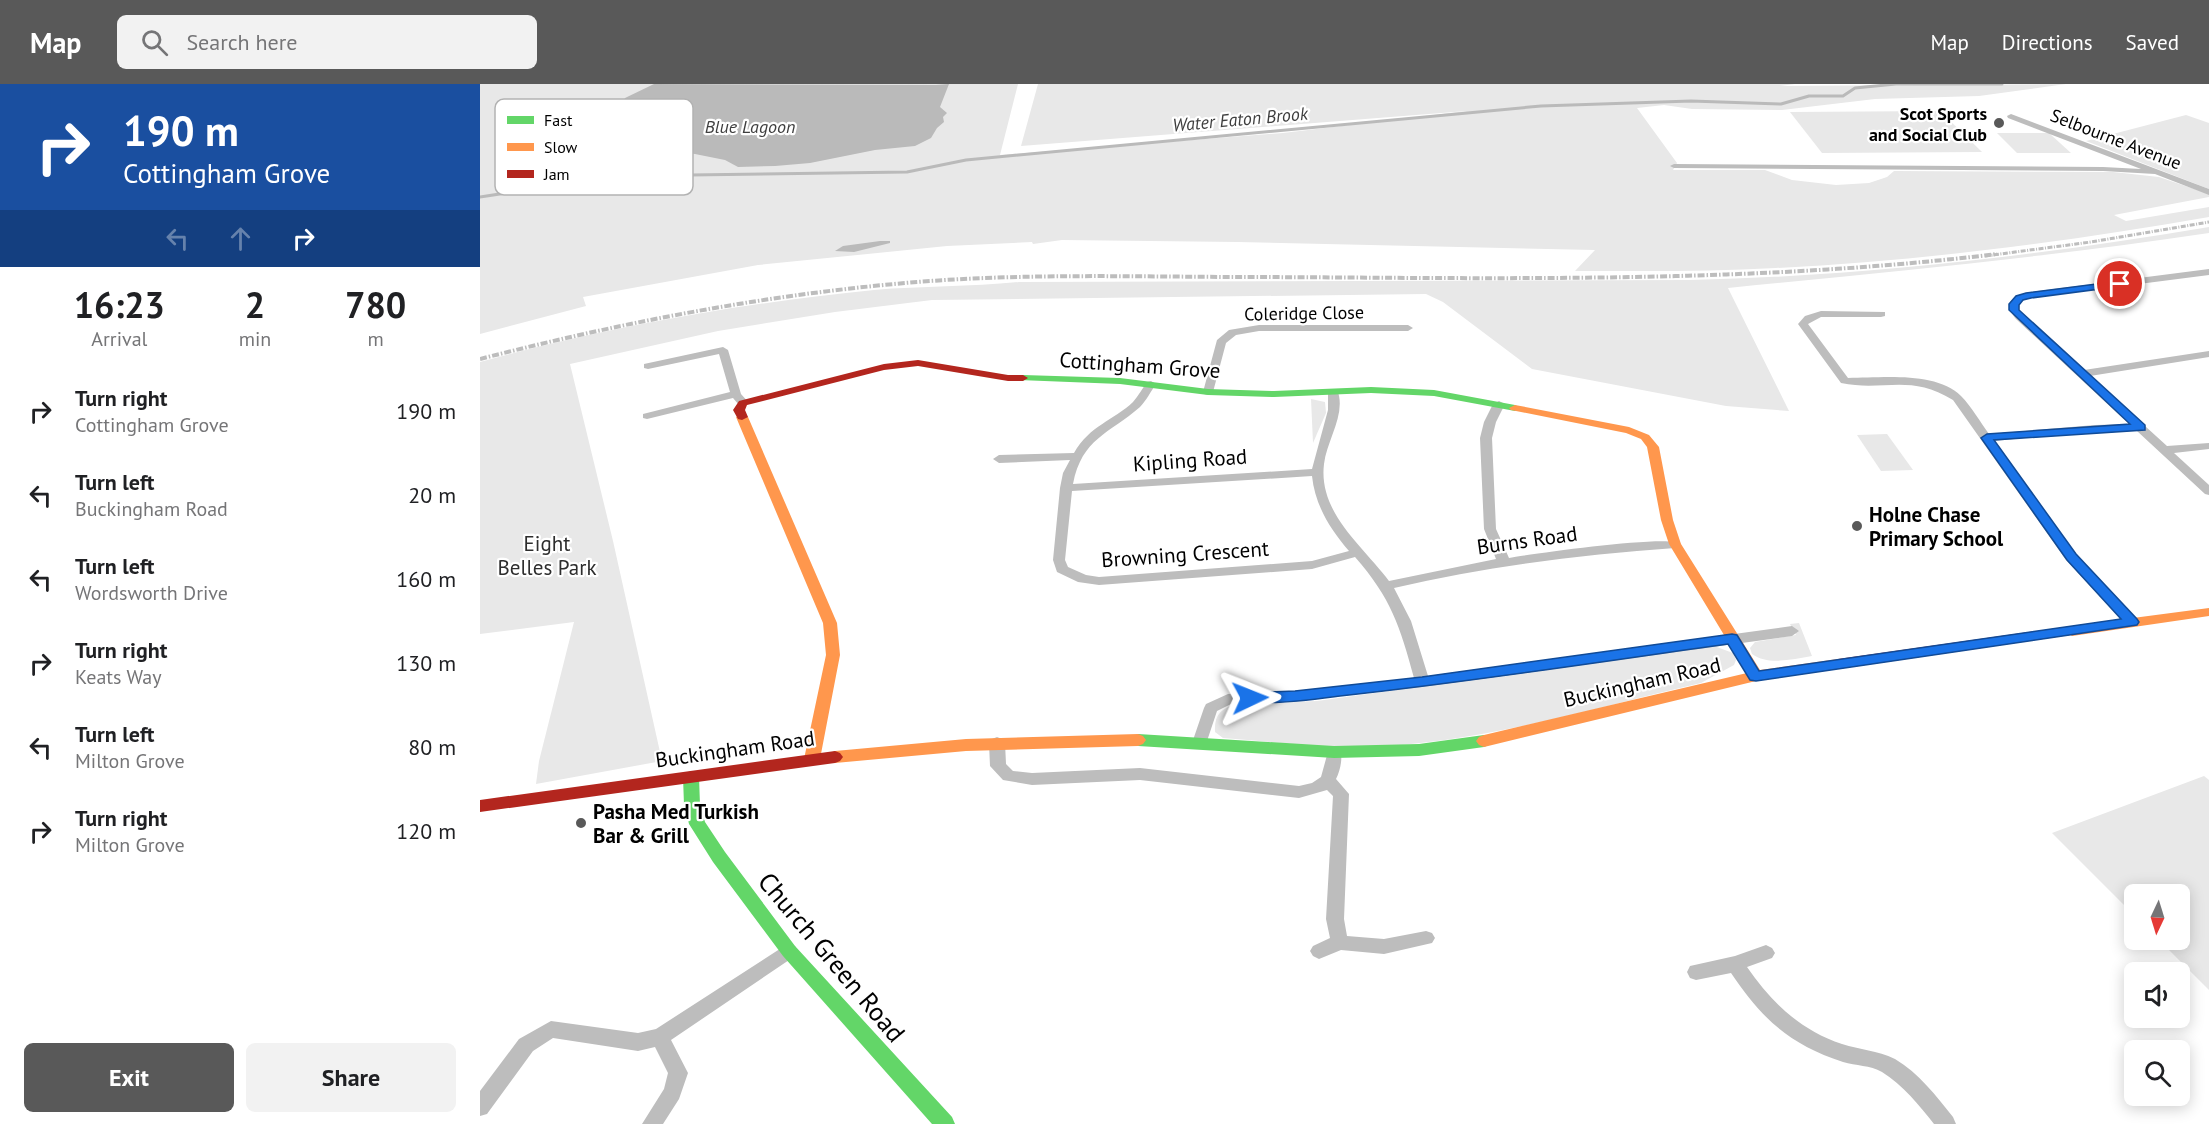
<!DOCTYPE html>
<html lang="en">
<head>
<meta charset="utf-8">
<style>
  :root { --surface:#fff; --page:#f2f2f2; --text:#202124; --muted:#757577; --accent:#595959 }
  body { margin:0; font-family:"PT Sans",sans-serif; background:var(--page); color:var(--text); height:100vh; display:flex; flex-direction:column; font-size:22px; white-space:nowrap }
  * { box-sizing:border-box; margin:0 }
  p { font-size:20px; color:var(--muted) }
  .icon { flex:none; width:33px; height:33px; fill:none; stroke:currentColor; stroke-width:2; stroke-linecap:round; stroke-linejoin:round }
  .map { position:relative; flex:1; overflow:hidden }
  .side { display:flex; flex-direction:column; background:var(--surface); width:480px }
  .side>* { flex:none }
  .hud { background:#1a4fa0; color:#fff; overflow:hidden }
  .needle { width:39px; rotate:184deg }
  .controls { position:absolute; left:1644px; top:800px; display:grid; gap:12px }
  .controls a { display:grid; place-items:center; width:66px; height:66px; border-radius:9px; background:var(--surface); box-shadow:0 3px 15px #0003; font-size:30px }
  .pin { position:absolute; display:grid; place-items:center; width:51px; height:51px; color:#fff; margin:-26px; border:3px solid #fff; border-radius:50%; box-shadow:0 2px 6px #0007 }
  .me { position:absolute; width:66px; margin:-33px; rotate:88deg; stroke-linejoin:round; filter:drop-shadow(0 0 4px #0008) }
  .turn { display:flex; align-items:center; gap:21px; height:126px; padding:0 24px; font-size:27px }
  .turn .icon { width:78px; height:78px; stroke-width:2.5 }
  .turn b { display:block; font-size:42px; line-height:51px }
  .lanes { display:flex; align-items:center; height:57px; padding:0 24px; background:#0003; justify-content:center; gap:30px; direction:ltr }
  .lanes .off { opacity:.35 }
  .eta { display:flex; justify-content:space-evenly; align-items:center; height:102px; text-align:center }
  .eta b { font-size:36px; font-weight:700; line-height:42px }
  .button { display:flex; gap:12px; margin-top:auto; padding:12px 24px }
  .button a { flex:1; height:69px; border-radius:9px; background:var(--accent); color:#fff; font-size:24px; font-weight:700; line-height:69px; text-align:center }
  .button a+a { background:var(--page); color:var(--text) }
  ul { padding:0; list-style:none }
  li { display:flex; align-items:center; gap:18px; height:84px; padding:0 24px }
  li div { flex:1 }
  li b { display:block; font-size:22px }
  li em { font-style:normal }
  header { display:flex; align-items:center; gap:36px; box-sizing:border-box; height:84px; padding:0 30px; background:var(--accent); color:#fff }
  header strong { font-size:28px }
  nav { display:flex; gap:33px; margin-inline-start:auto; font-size:21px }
  .search { width:420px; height:54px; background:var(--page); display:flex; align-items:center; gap:15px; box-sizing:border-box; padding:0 21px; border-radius:9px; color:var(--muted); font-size:22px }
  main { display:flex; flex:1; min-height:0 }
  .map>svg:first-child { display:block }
  .green { fill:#e8e8e8 }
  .water { fill:#bababa }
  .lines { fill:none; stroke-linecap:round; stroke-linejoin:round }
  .stream { stroke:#bababa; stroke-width:3 }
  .street { fill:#bdbdbd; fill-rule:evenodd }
  .fast { fill:#63d668; fill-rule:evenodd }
  .slow { fill:#ff974d; fill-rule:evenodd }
  .jam { fill:#b3261e; fill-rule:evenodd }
  .rail-far1 { stroke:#bdbdbd; stroke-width:3; stroke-dasharray:5 1.5 1 1.5; stroke-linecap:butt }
  .rail { stroke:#bdbdbd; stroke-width:4; stroke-dasharray:7 2 1.5 2; stroke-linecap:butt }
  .route { fill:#1a73e8; stroke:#114b97; stroke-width:1.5 }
  .poi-dot { fill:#595959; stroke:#fff; stroke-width:2 }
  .labels { text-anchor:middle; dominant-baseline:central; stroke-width:4.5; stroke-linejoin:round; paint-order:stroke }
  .far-poi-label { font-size:18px; font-weight:bold; fill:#000; stroke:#fff; text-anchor:end }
  .far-water-label { font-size:18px; font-style:italic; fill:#3e3e3e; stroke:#fff }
  .far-street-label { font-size:18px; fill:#000; stroke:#fff }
  .street-label { font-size:21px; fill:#000; stroke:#fff }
  .poi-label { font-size:21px; font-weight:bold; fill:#000; stroke:#fff; text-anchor:start }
  .park-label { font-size:21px; fill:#2d2d2d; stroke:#fff }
  .near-street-label { font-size:26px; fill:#000; stroke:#fff }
  .key { fill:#fff; stroke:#b2b2b2; stroke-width:1.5 }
  .key-label { font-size:16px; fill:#000 }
</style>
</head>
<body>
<header>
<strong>Map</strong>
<div class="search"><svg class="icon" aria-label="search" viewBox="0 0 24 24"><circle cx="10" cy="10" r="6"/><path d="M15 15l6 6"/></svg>Search here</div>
<nav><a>Map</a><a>Directions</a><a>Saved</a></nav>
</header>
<main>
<section class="side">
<div class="hud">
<div class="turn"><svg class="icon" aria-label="right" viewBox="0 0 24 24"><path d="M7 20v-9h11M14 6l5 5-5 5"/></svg><div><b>190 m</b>Cottingham Grove</div></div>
<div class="lanes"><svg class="icon off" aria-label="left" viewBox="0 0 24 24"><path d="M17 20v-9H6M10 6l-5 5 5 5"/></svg><svg class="icon off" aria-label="ahead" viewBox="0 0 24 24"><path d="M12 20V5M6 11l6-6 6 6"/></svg><svg class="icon" aria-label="right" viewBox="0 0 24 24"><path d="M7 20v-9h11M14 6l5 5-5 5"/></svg></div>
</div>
<div class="eta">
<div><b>16:23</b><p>Arrival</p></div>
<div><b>2</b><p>min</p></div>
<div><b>780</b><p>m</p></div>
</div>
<ul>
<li><svg class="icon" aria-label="right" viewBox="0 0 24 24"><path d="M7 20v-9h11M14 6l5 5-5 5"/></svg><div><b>Turn right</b><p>Cottingham Grove</p></div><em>190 m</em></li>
<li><svg class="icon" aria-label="left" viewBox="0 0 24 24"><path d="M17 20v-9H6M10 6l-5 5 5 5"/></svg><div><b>Turn left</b><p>Buckingham Road</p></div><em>20 m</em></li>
<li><svg class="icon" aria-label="left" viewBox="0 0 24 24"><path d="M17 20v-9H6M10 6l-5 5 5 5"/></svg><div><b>Turn left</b><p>Wordsworth Drive</p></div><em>160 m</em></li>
<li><svg class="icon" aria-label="right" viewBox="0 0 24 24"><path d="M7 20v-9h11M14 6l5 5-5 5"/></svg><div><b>Turn right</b><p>Keats Way</p></div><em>130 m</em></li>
<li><svg class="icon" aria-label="left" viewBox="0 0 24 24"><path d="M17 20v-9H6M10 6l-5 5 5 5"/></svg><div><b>Turn left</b><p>Milton Grove</p></div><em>80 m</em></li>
<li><svg class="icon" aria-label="right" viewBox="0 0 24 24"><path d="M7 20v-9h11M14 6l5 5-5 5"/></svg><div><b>Turn right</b><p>Milton Grove</p></div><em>120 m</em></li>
</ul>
<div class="button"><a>Exit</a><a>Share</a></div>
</section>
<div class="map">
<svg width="1729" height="1040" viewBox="0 0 1729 1040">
  <rect width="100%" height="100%" fill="#fff"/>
  <g class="green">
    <path d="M 0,0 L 538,0 L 520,71 L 803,49 L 987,27 L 541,62 L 558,0 L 1315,0 L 1300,2 L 1586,0 L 1499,12 L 1395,15 L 1302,26 L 1212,25 L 1184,21 L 1157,24 L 1197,79 L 1193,86 L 1285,86 L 1312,96 L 1356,101 L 1389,99 L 1407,93 L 1414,87 L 1633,88 L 1679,93 L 1729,110 L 1729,113 L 1634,131 L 1646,137 L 1729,123 L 1729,133 C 1586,158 1440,177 1296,184 C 1229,188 1162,187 1095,187 L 1115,166 L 758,158 L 582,156 L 553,160 L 552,158 L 467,162 L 278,181 L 103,213 L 106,222 L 0,250 Z"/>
    <path d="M 1460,27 L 1502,68 L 1342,69 L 1310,28 Z"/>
    <path d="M 1706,31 L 1729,39 L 1729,105 L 1606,57 Z"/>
    <path d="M 1517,49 L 1569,49 L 1591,69 L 1537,69 Z"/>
    <path d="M 1729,143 L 1729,149 C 1569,173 1409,188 1248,204 L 1309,327 L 1246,322 L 1052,285 L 963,218 L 946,210 L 452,216 L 355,228 L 238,247 L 90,280 L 133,457 L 182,677 L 56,700 L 59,677 L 94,538 L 0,550 L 0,278 C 128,243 262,219 394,206 C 442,202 491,203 539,198 L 1210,196 C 1384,192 1557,172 1729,143 Z"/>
    <path d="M 831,315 L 845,318 L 846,329 L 833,359 Z"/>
    <path d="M 1407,350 L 1433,386 L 1401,387 L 1377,351 Z"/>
    <path d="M 1319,539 L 1332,572 C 1312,575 1289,582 1272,570 L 1270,564 L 1275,558 L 1316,551 L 1310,540 Z"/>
    <path d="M 1234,562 L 1253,569 L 1256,576 L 1254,581 L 1221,599 C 1109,625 995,661 880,663 C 834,664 788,657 743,654 L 735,648 C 734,631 741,624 757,620 L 837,617 Z"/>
    <path d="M 1724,692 L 1729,696 L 1729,906 L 1678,855 L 1700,855 L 1700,810 L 1654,810 L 1654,831 L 1572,749 Z"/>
  </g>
  <g class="water">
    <path d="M 174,0 L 456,1 L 469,0 L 460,23 L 467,29 L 463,33 L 464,38 L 457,44 L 451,54 L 435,62 L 395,66 L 330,79 L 295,82 L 258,83 L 245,76 L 215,70 L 172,66 L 72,71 L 98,64 L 127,60 L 83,54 L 121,35 L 131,33 L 130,30 L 142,20 L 145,14 Z"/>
    <path d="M 400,157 L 410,157 L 410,159 L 374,168 L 355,167 L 363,162 Z"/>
  </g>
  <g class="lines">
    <path class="stream" d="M 0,113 L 136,92 L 427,88 L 486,76 L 1061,22 L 1211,17 L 1301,20 L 1329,12 L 1363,12 L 1375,4 L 1416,0 L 1522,0"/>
    <g class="street">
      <path d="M 1531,30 L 1729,105 L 1729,111 L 1675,90 L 1623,87 L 1194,84 L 1190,82 L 1194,80 L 1623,83 L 1661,85 L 1528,34 L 1527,32 Z"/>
      <path d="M 1729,185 L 1729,191 L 1551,214 C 1543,216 1539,217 1539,226 L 1544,231 L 1604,286 L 1729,267 L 1729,273 L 1610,292 L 1687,362 L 1729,359 L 1729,365 L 1694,369 L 1729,401 L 1729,411 L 1725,410 L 1657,347 L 1615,347 L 1514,357 L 1596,470 L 1657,535 L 1659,538 L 1657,541 L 1647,541 L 1586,476 L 1473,316 C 1429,289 1404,308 1361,299 L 1318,240 L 1325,232 L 1341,227 L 1405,228 L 1405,232 L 1401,233 L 1341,233 L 1328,240 L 1368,294 C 1401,294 1456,287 1481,312 C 1492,323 1500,338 1509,350 L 1615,341 L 1649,340 L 1536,235 C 1522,218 1532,213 1550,208 Z"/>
      <path d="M 779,241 L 928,241 L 933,244 L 928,247 L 779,247 L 756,251 L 746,259 L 733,308 L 728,311 L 724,310 L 723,308 L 737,256 L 749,246 Z"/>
      <path d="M 243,263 L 248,266 L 261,310 L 269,319 L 267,321 L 259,321 L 253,314 L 167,335 L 163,334 L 163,330 L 250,308 L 239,270 L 168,285 L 164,284 L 164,280 Z"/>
      <path d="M 671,297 L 676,300 C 671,307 666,317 660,323 C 629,350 602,354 593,400 L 832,385 L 848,326 L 848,307 L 849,305 L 857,305 C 867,330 847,355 844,380 C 838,429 883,462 909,497 L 1016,475 L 1004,445 L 1000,354 L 1004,338 L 1013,320 L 1019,317 L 1025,320 L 1016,338 L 1012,354 L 1016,445 L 1029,474 C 1051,470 1191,450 1201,460 L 1195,464 C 1100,471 1007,482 914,504 L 931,537 L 948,592 L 1312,542 L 1319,547 L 1312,552 L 942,603 L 815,617 L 751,620 L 737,627 L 725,663 L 715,663 L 712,659 L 724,624 L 726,620 L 748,610 L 815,607 L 934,594 C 920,542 911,514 875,473 L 832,485 L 619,501 L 598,498 L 577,488 L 573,476 L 580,404 L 583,389 L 590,376 L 519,379 L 513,375 L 519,371 L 594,369 C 610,341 633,337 653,318 C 658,312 663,304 667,298 ZM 832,392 C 835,421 850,445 869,467 L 832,477 L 619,493 L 606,491 L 588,483 L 585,476 L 592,407 Z"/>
      <path d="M 517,653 L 522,655 L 525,659 L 526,680 L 533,687 L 552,689 L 660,684 L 819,702 L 832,699 L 841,693 L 849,664 L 859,664 C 864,672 860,687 856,695 L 869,710 L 864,835 L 867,852 L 904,855 L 946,847 L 952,849 L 955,854 L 952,859 L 904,870 L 861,866 L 839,875 L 833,872 L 830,867 L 833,862 L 850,854 L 846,835 L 853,712 L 847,706 L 819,714 L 660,696 L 552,701 L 523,696 L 510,682 L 509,659 L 512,655 Z"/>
      <path d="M 309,859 L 315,862 L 318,867 L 315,872 L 191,956 L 208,989 L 199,1015 L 183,1040 L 162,1040 L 184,1005 L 188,989 L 175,963 L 158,967 L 73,954 L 53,967 L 7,1030 L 0,1032 L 0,1007 L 39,955 L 71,937 L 158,949 L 176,945 Z"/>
      <path d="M 1286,861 L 1292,864 L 1295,869 L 1292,874 L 1267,883 C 1292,919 1320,946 1362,960 C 1380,966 1397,966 1415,975 C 1439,989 1456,1012 1473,1033 L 1476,1040 L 1454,1040 C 1439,1021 1423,1001 1402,988 C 1390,981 1376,982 1363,978 C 1309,960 1282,935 1251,889 L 1216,896 L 1210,894 L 1207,888 L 1210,882 L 1255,872 Z"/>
    </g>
    <g class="fast">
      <path d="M 543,291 L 640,294 L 728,305 L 794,307 L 891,303 L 954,306 L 1035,321 L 1041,324 L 1035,327 L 954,312 L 891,309 L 794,313 L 728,311 L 640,300 L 539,296 L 539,292 Z"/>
      <path d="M 658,650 L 854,662 L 939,660 L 1004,651 L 1009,653 L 1012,657 L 1009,661 L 1004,663 L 939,672 L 854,674 L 658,662 L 653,660 L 650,656 L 653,652 Z"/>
      <path d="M 211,687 L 217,689 L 219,693 L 220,721 L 225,738 L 245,768 L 315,862 L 472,1033 L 475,1040 L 452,1040 L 303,872 L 233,778 L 209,740 L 204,721 L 203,693 L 205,689 Z"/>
    </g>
    <g class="slow">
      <path d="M 1035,321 L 1149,343 L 1169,351 L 1179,363 L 1193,436 L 1201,460 L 1280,586 L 1358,575 L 1363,577 L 1365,580 L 1363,583 L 1276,597 L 1004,663 L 999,661 L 996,657 L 999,653 L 1004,651 L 1267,589 L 1189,460 L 1181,436 L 1167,363 L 1161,355 L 1146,349 L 1031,326 L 1029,324 Z"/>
      <path d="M 262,330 L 268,333 L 357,539 L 360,571 L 340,675 L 337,679 L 327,679 L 324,675 L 346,571 L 343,539 L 256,333 Z"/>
      <path d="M 1729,524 L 1729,532 L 1592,552 L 1585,547 L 1592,542 Z"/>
      <path d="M 658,650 L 663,652 L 666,656 L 663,660 L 658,662 L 486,667 L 355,679 L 350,677 L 347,673 L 350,669 L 355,667 L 486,655 Z"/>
    </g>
    <g class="jam">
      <path d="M 438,276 L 528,291 L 543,291 L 548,294 L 543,297 L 528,297 L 438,282 L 404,286 L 267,321 L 265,326 L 268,333 L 262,336 L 258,335 L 253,326 L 259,317 L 404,280 Z"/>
      <path d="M 1592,542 L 1599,547 L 1597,550 L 1358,585 L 1351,580 L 1358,575 Z"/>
      <path d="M 355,667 L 360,669 L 363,673 L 360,677 L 355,679 L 0,728 L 0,716 Z"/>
    </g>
    <path class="rail-far1" d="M 1505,172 L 1611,158 L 1729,138"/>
    <path class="rail" d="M 0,275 C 144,238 289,210 437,198 C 549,189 662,193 774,193 C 1022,194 1271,200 1517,170"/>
  </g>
  <path class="route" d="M 1640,197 L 1644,200 L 1643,202 L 1551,214 L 1543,216 L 1539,221 L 1539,226 L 1665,341 L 1665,346 L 1514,356 L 1596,470 L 1657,535 L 1659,538 L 1657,541 L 1276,597 L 1270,596 L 1248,560 C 1119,578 990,598 860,612 C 844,614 770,625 763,614 L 770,609 L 815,607 L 942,593 L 1252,550 L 1257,551 L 1279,587 L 1641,535 L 1587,476 L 1501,354 L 1507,350 L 1650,340 L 1529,226 L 1529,220 L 1536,212 L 1546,209 Z"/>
  <g class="poi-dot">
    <circle cx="1519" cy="39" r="6"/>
    <circle cx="1377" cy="442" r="6"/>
    <circle cx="101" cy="739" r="6"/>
  </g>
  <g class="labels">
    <g class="far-poi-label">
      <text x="1507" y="29">Scot Sports<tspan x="1507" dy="21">and Social Club</tspan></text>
    </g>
    <g class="far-water-label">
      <text transform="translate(760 35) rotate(-5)">Water Eaton Brook</text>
      <text x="270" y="42">Blue Lagoon</text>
    </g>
    <g class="far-street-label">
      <text transform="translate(1636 55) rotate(21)">Selbourne Avenue</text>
      <text transform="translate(824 229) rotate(-1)">Coleridge Close</text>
    </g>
    <g class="street-label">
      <text transform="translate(660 281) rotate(4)">Cottingham Grove</text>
      <text transform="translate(710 376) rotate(-4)">Kipling Road</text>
      <text transform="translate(1047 456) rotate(-8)">Burns Road</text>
      <text transform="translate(705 470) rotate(-4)">Browning Crescent</text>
      <text transform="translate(1162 598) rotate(-13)">Buckingham Road</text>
      <text transform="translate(255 665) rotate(-8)">Buckingham Road</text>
    </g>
    <g class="poi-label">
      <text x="1389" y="430">Holne Chase<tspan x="1389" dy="24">Primary School</tspan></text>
      <text x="113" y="727">Pasha Med Turkish<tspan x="113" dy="24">Bar &amp; Grill</tspan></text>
    </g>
    <g class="park-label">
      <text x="67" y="459">Eight<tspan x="67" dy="24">Belles Park</tspan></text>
    </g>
    <g class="near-street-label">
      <text transform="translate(352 873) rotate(50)">Church Green Road</text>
    </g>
  </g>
  <rect x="15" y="15" width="198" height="96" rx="9" class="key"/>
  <rect x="27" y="32" width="27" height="8" fill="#63d668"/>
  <rect x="27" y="59" width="27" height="8" fill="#ff974d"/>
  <rect x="27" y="86" width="27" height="8" fill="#b3261e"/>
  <g class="key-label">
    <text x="64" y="42">Fast</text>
    <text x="64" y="69">Slow</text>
    <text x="64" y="96">Jam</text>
  </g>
</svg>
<div class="controls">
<a><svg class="needle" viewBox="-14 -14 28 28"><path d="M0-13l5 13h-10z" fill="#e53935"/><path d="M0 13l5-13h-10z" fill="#757577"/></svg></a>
<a><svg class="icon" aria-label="sound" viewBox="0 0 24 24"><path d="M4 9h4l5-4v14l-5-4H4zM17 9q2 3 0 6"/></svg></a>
<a><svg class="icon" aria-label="search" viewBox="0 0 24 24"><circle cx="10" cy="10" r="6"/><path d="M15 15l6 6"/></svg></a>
</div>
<div class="pin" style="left:1640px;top:200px;background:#d93025"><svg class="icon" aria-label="arrive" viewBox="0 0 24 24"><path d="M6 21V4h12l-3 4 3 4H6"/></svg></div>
<svg class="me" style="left:770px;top:614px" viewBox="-20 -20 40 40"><path d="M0-17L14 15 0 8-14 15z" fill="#1a73e8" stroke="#fff" stroke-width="4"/></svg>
</div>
</main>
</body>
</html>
